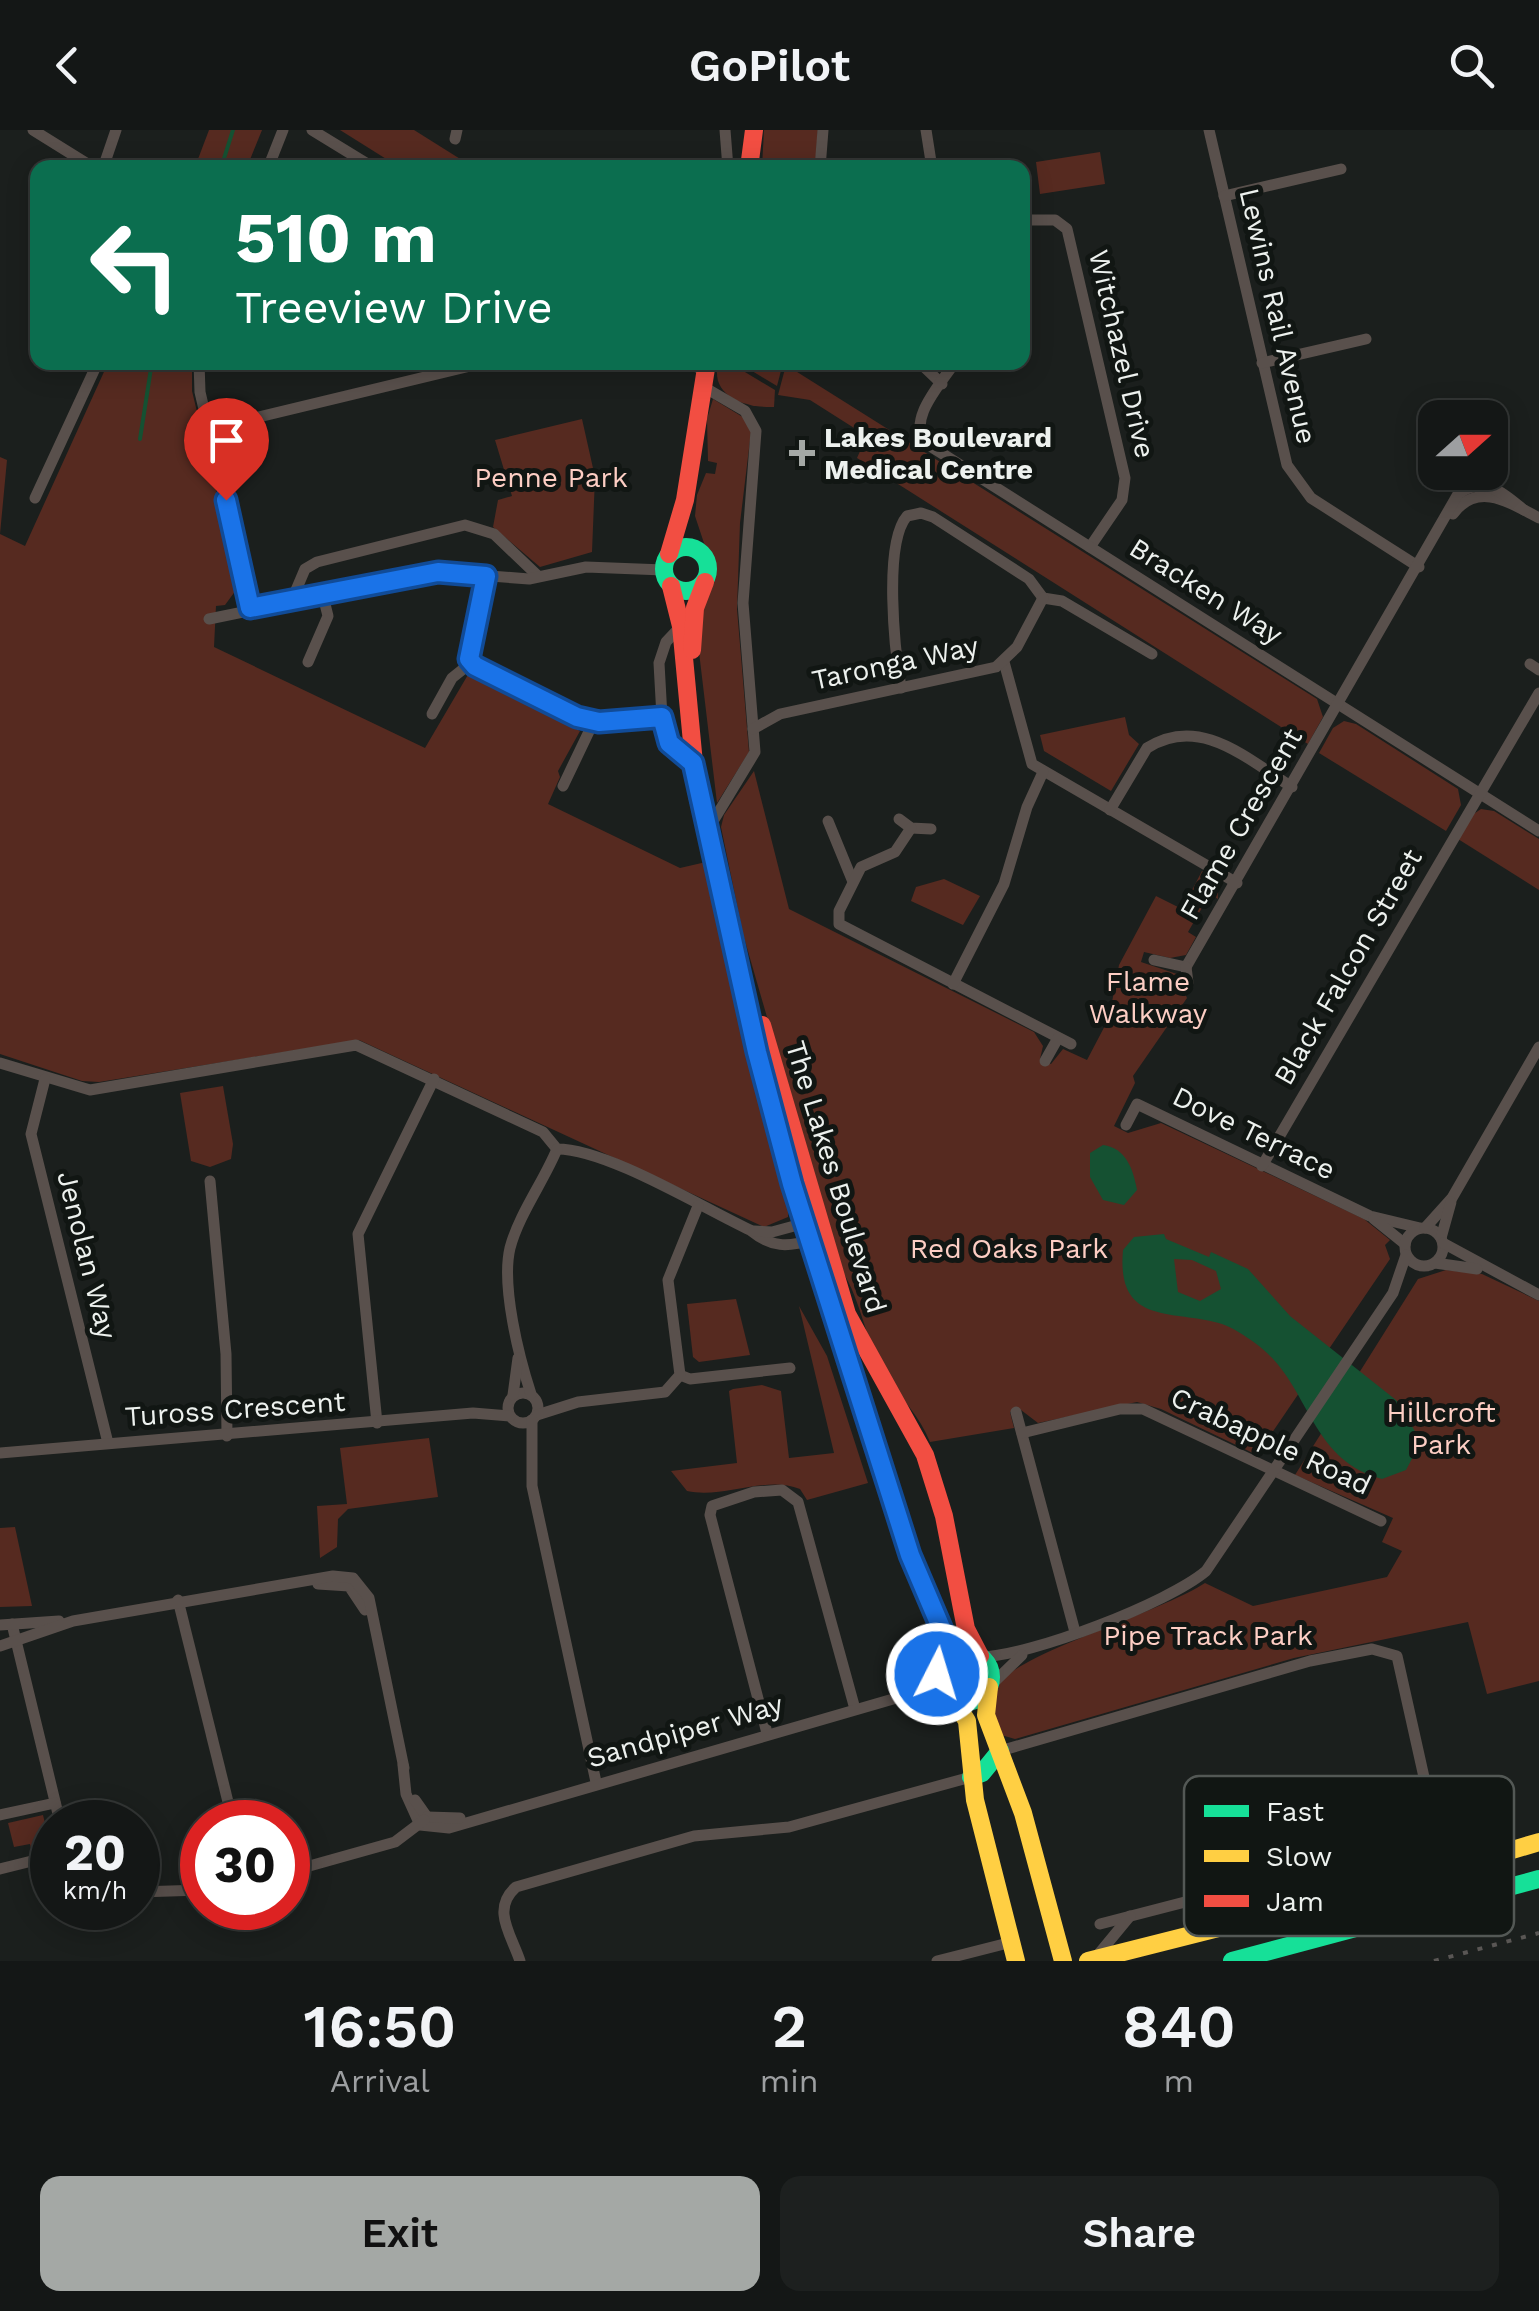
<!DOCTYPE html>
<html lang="en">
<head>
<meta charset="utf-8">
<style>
  :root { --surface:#141716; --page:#1d201f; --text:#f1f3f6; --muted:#9d9fa1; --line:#333635; --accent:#a4a8a5 }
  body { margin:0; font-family:"Work Sans",sans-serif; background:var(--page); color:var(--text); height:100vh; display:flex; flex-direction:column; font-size:38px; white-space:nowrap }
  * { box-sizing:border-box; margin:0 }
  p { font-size:32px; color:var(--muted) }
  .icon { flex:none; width:55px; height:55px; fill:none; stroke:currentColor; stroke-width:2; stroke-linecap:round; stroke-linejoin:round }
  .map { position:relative; height:1831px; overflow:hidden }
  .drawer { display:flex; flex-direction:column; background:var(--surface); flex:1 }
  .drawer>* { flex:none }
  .hud { position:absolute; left:30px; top:30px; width:1000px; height:210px; border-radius:20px; box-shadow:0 5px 25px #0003,0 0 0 2px var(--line); background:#0b6e4f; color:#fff; overflow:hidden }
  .needle { width:65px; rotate:69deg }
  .controls { position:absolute; left:1418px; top:270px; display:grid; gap:20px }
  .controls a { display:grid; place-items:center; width:90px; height:90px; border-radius:20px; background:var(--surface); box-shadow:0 5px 25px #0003,0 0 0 2px var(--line); font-size:50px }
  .speed { position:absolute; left:30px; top:1670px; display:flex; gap:20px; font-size:50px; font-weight:700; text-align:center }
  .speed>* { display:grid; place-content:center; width:130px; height:130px; border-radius:50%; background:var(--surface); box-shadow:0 5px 25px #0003,0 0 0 2px var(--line); line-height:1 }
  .speed small { font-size:25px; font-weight:400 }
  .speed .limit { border:15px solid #d22; background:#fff; color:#111 }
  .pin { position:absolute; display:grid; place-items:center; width:85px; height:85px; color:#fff; margin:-102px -42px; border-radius:50% 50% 50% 0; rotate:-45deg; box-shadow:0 0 10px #0007 }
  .pin .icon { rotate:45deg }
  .me { position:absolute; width:110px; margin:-55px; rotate:5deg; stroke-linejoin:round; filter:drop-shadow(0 0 8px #0008) }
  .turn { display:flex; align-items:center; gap:35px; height:210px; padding:0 40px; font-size:45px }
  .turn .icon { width:130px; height:130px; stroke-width:2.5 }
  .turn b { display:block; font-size:70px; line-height:85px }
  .eta { display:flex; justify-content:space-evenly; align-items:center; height:170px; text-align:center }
  .eta b { font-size:60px; font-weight:600; line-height:70px }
  .action { display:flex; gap:20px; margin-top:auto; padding:20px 40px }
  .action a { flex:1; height:115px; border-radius:20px; background:var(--accent); color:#111; font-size:40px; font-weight:600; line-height:115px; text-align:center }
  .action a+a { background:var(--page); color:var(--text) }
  header { display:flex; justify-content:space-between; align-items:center; height:130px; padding:0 40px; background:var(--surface); font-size:45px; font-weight:600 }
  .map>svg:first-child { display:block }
  .green { fill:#562a20 }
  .water { fill:#155132; fill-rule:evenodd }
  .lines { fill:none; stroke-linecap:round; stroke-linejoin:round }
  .stream { stroke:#155132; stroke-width:4 }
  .street { stroke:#59504c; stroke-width:11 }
  .fast { stroke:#16e098; stroke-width:18 }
  .slow { stroke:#ffcf43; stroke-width:18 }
  .jam { stroke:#f24e42; stroke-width:18 }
  .rail { stroke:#595654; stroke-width:4; stroke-dasharray:5 10; stroke-linecap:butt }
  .route-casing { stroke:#114b97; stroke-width:25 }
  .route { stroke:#1a73e8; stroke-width:18 }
  .poi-dot { fill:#a4a8a5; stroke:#111613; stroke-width:4 }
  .labels { text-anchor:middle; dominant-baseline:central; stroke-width:10; stroke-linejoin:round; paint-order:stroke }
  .street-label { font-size:28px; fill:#edf1ee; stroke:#111613 }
  .poi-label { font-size:28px; font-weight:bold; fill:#edf1ee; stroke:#111613; text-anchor:start }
  .park-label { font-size:28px; fill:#fdcec4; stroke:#111613 }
  .key { fill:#111613; stroke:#535855; stroke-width:2.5 }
  .key-label { font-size:28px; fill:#edf1ee }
</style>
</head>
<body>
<header><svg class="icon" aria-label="back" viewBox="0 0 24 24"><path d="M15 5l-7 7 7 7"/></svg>GoPilot<svg class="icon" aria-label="search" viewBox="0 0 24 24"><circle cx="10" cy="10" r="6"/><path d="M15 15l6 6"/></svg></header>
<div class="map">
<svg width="1539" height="1831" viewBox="0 0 1539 1831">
  <rect width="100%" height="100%" fill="#1b1f1d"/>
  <g class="green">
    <path d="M 209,0 L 262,0 L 247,37 L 195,37 Z"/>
    <path d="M 340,0 L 414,0 L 473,37 L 399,37 Z"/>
    <path d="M 764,0 L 818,0 L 815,37 L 762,37 Z"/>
    <path d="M 1100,22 L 1105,54 L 1040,64 L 1036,32 Z"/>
    <path d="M 108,233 L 192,233 L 192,261 L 239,456 L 225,475 L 216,476 L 214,517 L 425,618 L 469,543 L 580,601 L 558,641 L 560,647 L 548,674 L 680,738 L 706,732 L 790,1060 L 788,1087 L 764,1097 L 359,910 L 99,952 L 82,951 L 0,924 L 0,327 L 7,330 L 0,404 L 25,416 Z"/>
    <path d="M 718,233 L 730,233 L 775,260 L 774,277 C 746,278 710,267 718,233 Z"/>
    <path d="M 739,233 L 783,232 L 783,233 L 777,256 Z"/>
    <path d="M 786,235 L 1317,569 L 1323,587 L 1308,614 L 857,328 L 865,310 L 862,303 L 810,270 L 778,265 Z"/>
    <path d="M 713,269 L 746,289 L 751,302 L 740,393 L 737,479 L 749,622 L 717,673 L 699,522 L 699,492 L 713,440 L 695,386 L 697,365 L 706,343 L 715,344 L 717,333 L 708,331 L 707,289 Z"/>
    <path d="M 582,289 L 595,347 L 592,422 L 540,437 L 493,397 L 498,370 L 512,366 L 495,310 Z"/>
    <path d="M 1125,587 L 1129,605 L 1139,614 L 1111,661 L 1044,621 L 1040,605 Z"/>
    <path d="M 1344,591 L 1356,594 L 1458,659 L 1461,675 L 1446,701 L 1319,623 L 1333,598 Z"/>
    <path d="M 754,641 L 789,779 L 1034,902 L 1043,916 L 1040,929 L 1051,934 L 1063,919 L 1087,930 L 1109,888 L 1119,835 L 1156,766 L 1182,779 L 1202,741 L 1217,751 L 1218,769 L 1210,764 L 1188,802 L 1196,807 L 1186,825 L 1170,828 L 1144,822 L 1141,832 L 1177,844 L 1187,868 L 1133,946 L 1135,953 L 1114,996 L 1128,1003 L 1161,993 L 1364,1089 L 1390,1110 L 1385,1115 L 1390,1129 L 1257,1325 L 1161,1279 L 1137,1272 L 1038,1293 L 1021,1280 L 1010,1282 L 1014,1298 L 930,1312 C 920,1286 901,1269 886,1245 C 864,1210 862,1169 839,1136 L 743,804 L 721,697 L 724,685 Z"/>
    <path d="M 1481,679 L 1494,681 L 1539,709 L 1539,760 L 1458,709 L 1472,685 Z"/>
    <path d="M 944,749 L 980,766 L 963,795 L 911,771 L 916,757 Z"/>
    <path d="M 223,956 L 233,1014 L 231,1029 L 210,1037 L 191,1031 L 180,963 Z"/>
    <path d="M 1446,1140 L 1482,1144 L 1539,1171 L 1539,1551 L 1487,1564 L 1468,1492 L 1294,1528 L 1015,1609 L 1001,1605 C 995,1587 989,1569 1001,1552 C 1021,1523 1161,1482 1205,1453 L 1253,1476 L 1387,1447 L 1402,1421 L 1382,1412 L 1393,1388 L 1295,1345 L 1418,1149 Z"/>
    <path d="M 736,1169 L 750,1225 L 699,1232 L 693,1227 L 687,1174 Z"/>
    <path d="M 799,1176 L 827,1226 L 868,1353 L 807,1370 L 800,1359 C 765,1345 724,1369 687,1361 L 671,1341 L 737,1333 L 729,1261 L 733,1259 L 762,1255 L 781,1261 L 789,1328 L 834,1323 Z"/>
    <path d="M 429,1308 L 438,1367 L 348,1379 L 338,1389 L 337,1417 L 320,1428 L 317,1376 L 347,1374 L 340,1318 Z"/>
    <path d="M 15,1397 L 32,1476 L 0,1477 L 0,1398 Z"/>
    <path d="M 43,1685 L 51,1718 L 32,1723 L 30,1714 L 14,1717 L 8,1693 Z"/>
  </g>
  <g class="water">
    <path d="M 1103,1015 C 1126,1018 1133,1039 1137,1060 L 1124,1075 L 1103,1070 L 1090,1047 L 1090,1023 Z"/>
    <path d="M 1164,1104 L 1166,1109 L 1209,1127 L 1211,1122 L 1248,1139 L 1290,1186 L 1396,1270 L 1416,1303 L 1415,1323 L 1406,1340 L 1382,1349 C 1307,1329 1311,1253 1255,1213 C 1245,1206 1234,1198 1222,1194 C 1174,1179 1116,1197 1123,1120 L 1134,1107 ZM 1174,1129 L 1192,1130 L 1216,1141 L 1221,1159 L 1200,1171 L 1178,1162 Z"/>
  </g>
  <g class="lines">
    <g class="stream">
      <path d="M 221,38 L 233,0"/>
      <path d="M 140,309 L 152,232"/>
    </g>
    <g class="street">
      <path d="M 33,0 L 94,38"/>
      <path d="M 312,0 L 374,38"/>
      <path d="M 725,0 L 728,38"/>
      <path d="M 926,0 L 932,38"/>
      <path d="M 1209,0 L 1287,335 L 1311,368 L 1419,437"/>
      <path d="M 455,9 L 457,0"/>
      <path d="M 103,38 L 116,0"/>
      <path d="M 268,38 L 283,0"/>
      <path d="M 820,38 L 823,0"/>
      <path d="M 1224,66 L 1341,39"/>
      <path d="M 1022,90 L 1055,90 L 1067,99 L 1125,348 L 1122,370 L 1090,417"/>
      <path d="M 199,232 L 200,262 L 250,477"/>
      <path d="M 685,232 L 706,241"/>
      <path d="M 919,232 L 942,254"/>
      <path d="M 955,232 C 941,254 905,291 927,314 L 1539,701"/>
      <path d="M 1262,233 L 1366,209"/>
      <path d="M 702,256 L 745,281 L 756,301 L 743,473 L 755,622 L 712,693"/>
      <path d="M 209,299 L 487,232"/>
      <path d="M 35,368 L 98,232"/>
      <path d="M 1453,384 C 1477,351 1509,372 1539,388"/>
      <path d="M 1043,468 L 1062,471 L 1152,524"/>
      <path d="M 291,472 L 305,439 L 317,432 L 465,395 L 494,404 L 538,446"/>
      <path d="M 209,489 L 438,442 L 529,449 L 586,437 L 664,440"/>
      <path d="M 681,496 L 666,512 L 659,533 L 662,587 L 669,613 L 693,633"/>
      <path d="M 308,532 L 328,486 L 323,466"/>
      <path d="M 472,532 C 492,553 570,590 599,592 C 619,594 642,589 662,587"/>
      <path d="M 1004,532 L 1032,634 L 1237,753"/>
      <path d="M 1530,534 L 1539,540"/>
      <path d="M 901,558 C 895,522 883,414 907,386 L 921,383 L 933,387 L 1029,449 L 1043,468"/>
      <path d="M 432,584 L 452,548 L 472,532 L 470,516 L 486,446"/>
      <path d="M 753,599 L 780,584 L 996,537 L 1017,517 L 1043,468"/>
      <path d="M 563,656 L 594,591"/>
      <path d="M 1110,680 L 1147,618 C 1200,584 1247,629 1292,657"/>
      <path d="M 899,689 L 911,698 L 931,699"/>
      <path d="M 828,691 L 853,752"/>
      <path d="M 911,698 L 895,722 L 861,737 L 839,781 L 839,794 L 1071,914"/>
      <path d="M 1154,830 L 1186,837 L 1458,364 C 1484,345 1503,363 1524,380"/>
      <path d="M 1186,837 L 1188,853"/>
      <path d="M 953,854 L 1004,754 L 1027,677 L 1043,642"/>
      <path d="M 1045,931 L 1058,908"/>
      <path d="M 0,933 L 90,960 L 356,915 L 543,1002 L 557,1019 C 607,1019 701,1077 750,1100 C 772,1118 787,1117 814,1110"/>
      <path d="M 45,949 L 31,1004 L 108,1313"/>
      <path d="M 1126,995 L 1137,974 L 1370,1086 L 1420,1098"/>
      <path d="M 1262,1036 L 1539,563"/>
      <path d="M 210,1051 L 226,1224 L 227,1306"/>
      <path d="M 1374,1089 L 1405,1114"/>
      <circle cx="1424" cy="1117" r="19"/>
      <path d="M 1425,1098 L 1452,1068 L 1539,917"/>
      <path d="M 754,1101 L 772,1102 L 809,1092"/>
      <path d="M 1441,1108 L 1451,1072"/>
      <path d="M 1443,1113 L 1539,1165"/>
      <path d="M 1435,1133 L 1477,1139"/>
      <path d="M 680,1245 L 690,1249 L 790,1238"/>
      <circle cx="523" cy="1278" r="15"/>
      <path d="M 531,1264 C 519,1227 501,1156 510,1118 C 519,1084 544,1051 557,1019"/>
      <path d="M 513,1265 L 518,1228"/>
      <path d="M 1016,1282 L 1075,1502"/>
      <path d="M 537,1285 L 578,1272 L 665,1262 L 680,1245 L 668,1150 L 698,1076"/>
      <path d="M 532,1290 L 532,1356 L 596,1652"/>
      <path d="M 377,1293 L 358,1104 L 434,949"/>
      <path d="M 1022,1303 L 1120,1279 L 1143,1279 L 1381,1391"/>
      <path d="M 0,1323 L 473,1283 L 510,1286"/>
      <path d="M 318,1454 L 349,1456 L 365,1480"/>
      <path d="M 178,1470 L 233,1692"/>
      <path d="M 12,1494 L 60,1692"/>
      <path d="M 0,1495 L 59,1491"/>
      <path d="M 0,1516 L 73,1491 L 333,1446 L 353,1448 L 369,1468 L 404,1638"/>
      <path d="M 981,1527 C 1031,1526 1168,1473 1206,1441 L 1393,1163 L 1406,1125"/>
      <path d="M 990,1556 L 1022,1525"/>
      <path d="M 904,1567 L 952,1568"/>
      <path d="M 767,1603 L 710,1385 L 712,1376 L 754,1362 L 782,1360 L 798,1372 L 855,1579"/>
      <path d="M 1000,1621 L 1310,1531 L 1372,1519 L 1397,1526 L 1432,1683 L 1432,1697 L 1425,1710 L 1100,1794"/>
      <path d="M 403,1635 L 406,1664 L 420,1695 L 449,1698 L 900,1567 L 927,1552 L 943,1536"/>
      <path d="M 415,1670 L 427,1687"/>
      <path d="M 0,1685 L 55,1673"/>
      <path d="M 427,1687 L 460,1688"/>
      <path d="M 0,1739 L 52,1726"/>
      <path d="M 288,1742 L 395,1712 L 424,1690"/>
      <path d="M 138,1762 L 202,1760"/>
      <path d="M 1097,1826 L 1130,1786"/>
      <path d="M 520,1831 C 511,1804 491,1779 516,1757 L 694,1706 L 789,1697 L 971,1647"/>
      <path d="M 937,1831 L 1012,1812"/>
    </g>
    <g class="fast">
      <circle cx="686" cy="439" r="22"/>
      <path d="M 769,964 C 808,1099 848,1234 891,1368 C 908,1421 942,1480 944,1534"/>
      <circle cx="966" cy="1547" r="25"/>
      <path d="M 971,1647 L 982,1643 L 1000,1621"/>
      <path d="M 1232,1831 L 1539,1749"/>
    </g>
    <g class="slow">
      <path d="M 989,1557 L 986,1585 L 1023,1683 L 1063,1831"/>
      <path d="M 953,1569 L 967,1591 L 975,1670 L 1016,1831"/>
      <path d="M 1088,1831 L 1436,1743 L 1539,1712"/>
    </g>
    <g class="jam">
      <path d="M 749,38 L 754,0"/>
      <path d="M 669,424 L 685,370 L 707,232"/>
      <path d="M 671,456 L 681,496 L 697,665 L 769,964"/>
      <path d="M 692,520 L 695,478 L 705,452"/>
      <path d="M 762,895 L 847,1184 L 925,1325 L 944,1386 L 966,1499 L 980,1526"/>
    </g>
    <path class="rail" d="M 1434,1831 L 1539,1803"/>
  </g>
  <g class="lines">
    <defs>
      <path id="route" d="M 226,370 L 250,478 L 438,442 L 486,446 L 469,529 L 475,536 L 577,587 L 599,592 L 662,587 L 669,613 L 693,633 L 757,922 L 792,1054 L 910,1425 L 942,1500 L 944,1534 L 937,1544"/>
    </defs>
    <use href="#route" class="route-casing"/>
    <use href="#route" class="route"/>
  </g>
  <path class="poi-dot" d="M797 308h10v10h10v10h-10v10h-10v-10h-10v-10h10z"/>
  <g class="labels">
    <g class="street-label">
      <text transform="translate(1278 186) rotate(77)">Lewins Rail Avenue</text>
      <text transform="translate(1122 224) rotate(77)">Witchazel Drive</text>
      <text transform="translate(1206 461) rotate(32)">Bracken Way</text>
      <text transform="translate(895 533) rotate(-12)">Taronga Way</text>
      <text transform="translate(1241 694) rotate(-60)">Flame Crescent</text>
      <text transform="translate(1348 837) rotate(-60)">Black Falcon Street</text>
      <text transform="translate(1254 1003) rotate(26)">Dove Terrace</text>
      <text transform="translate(836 1047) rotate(73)">The Lakes Boulevard</text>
      <text transform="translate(87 1125) rotate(76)">Jenolan Way</text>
      <text transform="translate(235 1279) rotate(-4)">Tuross Crescent</text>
      <text transform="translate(1271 1311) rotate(25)">Crabapple Road</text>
      <text transform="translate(685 1601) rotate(-16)">Sandpiper Way</text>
    </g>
    <g class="poi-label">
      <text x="824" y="307">Lakes Boulevard<tspan x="824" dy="32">Medical Centre</tspan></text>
    </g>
    <g class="park-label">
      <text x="551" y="347">Penne Park</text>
      <text x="1148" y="851">Flame<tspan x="1148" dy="32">Walkway</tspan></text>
      <text x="1009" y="1118">Red Oaks Park</text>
      <text x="1441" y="1282">Hillcroft<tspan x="1441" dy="32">Park</tspan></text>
      <text x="1208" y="1505">Pipe Track Park</text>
    </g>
  </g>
  <rect x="1184" y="1646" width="330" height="160" rx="15" class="key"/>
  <rect x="1204" y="1675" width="45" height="12" fill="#16e098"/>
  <rect x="1204" y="1720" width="45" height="12" fill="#ffcf43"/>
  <rect x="1204" y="1765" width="45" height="12" fill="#f24e42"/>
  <g class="key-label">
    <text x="1266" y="1691">Fast</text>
    <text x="1266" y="1736">Slow</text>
    <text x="1266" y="1781">Jam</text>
  </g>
</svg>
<div class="controls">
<a><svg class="needle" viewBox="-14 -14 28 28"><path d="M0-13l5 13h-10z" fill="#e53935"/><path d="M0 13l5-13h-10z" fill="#9d9fa1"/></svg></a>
</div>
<div class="speed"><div>20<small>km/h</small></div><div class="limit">30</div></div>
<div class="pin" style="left:226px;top:370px;background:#d93025"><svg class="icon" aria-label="arrive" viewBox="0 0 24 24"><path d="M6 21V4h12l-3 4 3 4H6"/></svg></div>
<svg class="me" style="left:937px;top:1544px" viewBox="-20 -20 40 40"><circle r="17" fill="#1a73e8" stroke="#fff" stroke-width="3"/><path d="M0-11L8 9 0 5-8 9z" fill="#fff"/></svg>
<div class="hud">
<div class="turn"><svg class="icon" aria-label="left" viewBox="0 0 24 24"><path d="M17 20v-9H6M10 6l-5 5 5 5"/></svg><div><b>510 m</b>Treeview Drive</div></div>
</div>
</div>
<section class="drawer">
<div class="eta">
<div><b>16:50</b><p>Arrival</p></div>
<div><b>2</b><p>min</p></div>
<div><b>840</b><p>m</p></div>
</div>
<div class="action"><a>Exit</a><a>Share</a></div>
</section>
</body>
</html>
